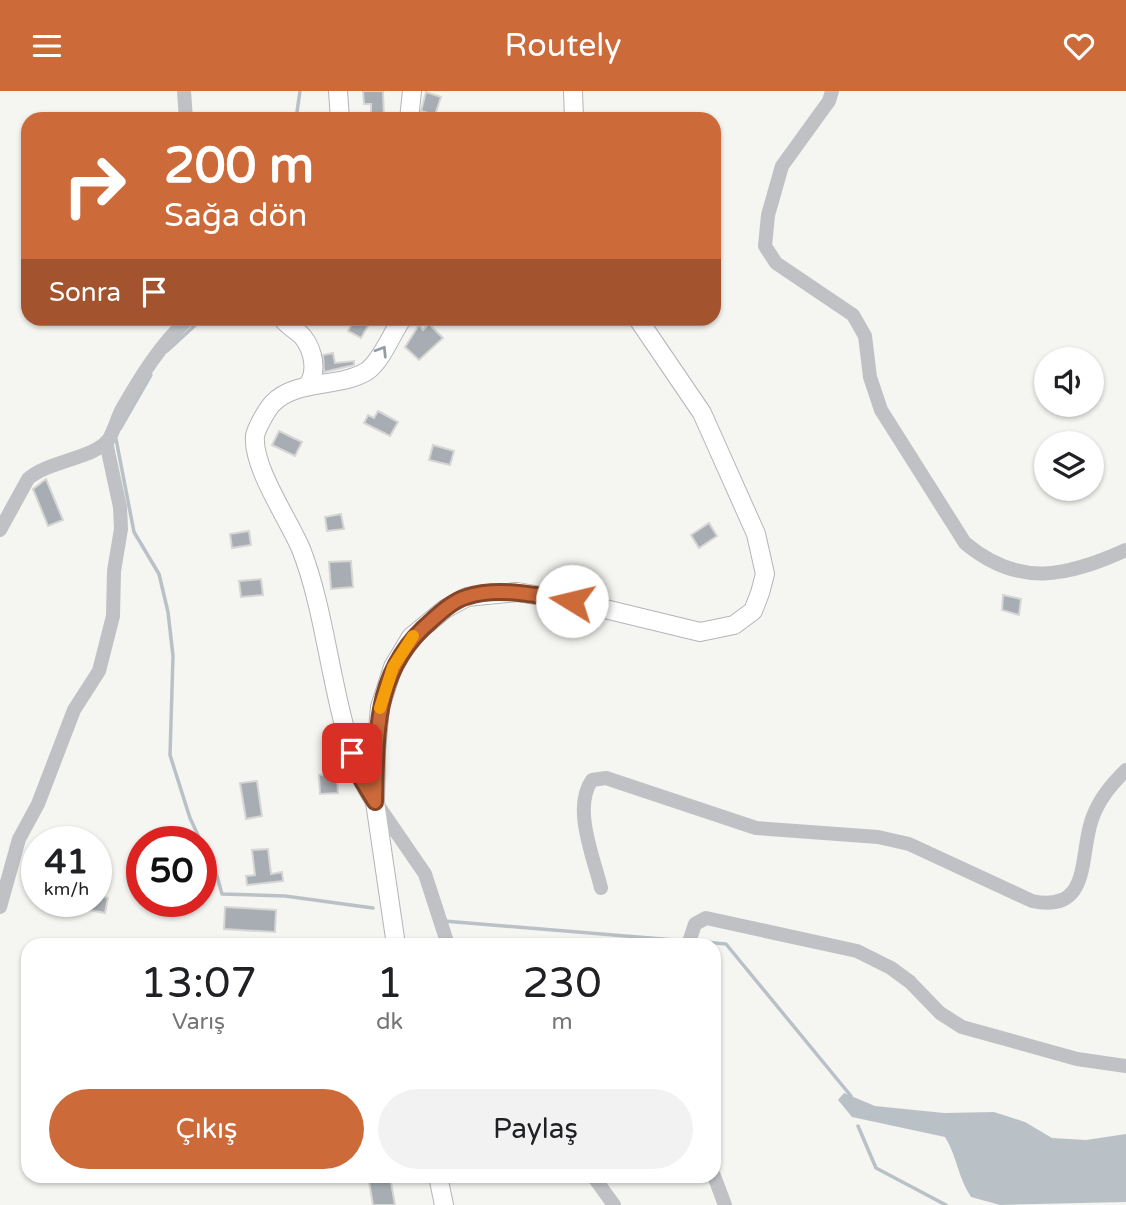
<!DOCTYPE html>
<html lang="tr">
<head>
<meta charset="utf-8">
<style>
  :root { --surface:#fff; --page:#f2f2f2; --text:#202124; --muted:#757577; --accent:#cc6a3a }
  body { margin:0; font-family:"Varela Round",sans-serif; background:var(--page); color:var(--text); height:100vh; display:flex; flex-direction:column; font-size:26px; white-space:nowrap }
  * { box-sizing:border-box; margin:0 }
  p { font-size:23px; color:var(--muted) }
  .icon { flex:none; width:38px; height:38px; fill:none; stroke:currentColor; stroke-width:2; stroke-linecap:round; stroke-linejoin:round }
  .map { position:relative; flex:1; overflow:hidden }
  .drawer { position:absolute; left:21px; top:847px; width:700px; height:245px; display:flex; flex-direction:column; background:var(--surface); border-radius:21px; box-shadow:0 2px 5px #0004 }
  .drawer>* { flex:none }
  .hud { position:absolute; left:21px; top:21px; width:700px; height:214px; border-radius:21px; box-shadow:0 2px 5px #0004; background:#cc6a3a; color:#fff; overflow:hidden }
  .controls { position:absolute; left:1034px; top:256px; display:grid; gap:14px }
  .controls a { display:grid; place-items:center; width:70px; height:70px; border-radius:50%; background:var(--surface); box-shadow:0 2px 5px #0004; font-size:35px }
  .speed { position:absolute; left:21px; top:735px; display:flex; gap:14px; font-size:35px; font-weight:700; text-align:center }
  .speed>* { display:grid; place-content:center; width:91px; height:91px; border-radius:50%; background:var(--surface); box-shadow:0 2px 5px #0004; line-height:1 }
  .speed small { font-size:18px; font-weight:400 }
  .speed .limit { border:10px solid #d22; background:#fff; color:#111 }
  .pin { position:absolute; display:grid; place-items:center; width:60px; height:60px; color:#fff; margin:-30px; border-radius:14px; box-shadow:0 4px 10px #0006 }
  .me { position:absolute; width:77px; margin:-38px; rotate:279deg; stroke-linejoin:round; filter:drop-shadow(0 0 5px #0008) }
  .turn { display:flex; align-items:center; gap:24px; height:147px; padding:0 28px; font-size:32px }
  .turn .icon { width:91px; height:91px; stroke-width:2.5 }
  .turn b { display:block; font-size:49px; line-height:60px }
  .then { display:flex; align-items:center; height:66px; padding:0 28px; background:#0003; gap:14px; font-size:26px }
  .eta { display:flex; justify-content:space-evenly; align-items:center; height:119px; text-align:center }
  .eta b { font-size:42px; font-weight:600; line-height:49px }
  .primary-button { display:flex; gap:14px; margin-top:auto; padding:14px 28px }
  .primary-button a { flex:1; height:80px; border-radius:42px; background:var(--accent); color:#fff; font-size:28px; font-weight:600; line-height:80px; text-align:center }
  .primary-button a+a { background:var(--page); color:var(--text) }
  header { display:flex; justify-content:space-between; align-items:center; height:91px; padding:0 28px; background:var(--accent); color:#fff; font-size:32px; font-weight:600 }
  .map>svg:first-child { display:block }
  .water { fill:#bac1c6 }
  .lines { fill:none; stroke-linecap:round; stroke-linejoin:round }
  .stream { stroke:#bac1c6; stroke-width:3.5 }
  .building { fill:#a8adb3; stroke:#d6d6d4; stroke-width:2 }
  .major-casing { stroke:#b2b5b9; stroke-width:20 }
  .minor { stroke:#bfc1c5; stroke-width:14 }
  .major { stroke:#fff; stroke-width:18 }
  .oneway { stroke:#959ca5 }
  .route-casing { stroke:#854526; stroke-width:18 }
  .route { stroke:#cc6a3a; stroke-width:12 }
  .slow { stroke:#f59e0b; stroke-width:12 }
</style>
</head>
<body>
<header><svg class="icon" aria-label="menu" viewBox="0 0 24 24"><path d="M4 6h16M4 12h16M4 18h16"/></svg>Routely<svg class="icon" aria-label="heart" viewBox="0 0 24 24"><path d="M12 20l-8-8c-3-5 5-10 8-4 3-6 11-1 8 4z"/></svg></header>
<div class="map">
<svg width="1126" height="1114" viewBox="0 0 1126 1114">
  <rect width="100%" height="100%" fill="#f5f5f2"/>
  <path class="water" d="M 844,1002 L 875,1015 L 944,1022 L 994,1021 L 1025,1031 L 1052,1047 L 1086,1049 L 1126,1043 L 1126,1111 L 1000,1114 L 971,1106 C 958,1087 957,1065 945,1046 L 852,1026 L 838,1009 Z"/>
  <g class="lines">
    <g class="stream">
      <path d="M 296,28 L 300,0"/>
      <path d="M 167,260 L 202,228"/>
      <path d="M 120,338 L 151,284"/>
      <path d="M 116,348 L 134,441 L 159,483 L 168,521 L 173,565 L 170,664 L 190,727 L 217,785 L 222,803 L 285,805 L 373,817"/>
      <path d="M 444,830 L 686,850"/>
      <path d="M 694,850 L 726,853 L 851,1005"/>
      <path d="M 858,1035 L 876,1077 L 946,1114"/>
    </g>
  </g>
  <g class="building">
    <path d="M 363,0 L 383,0 L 384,28 L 371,28 L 371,13 L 364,13 Z"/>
    <path d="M 426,1 L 441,6 L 435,24 L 421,20 Z"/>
    <path d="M 354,228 L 372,228 L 361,247 L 348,240 Z"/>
    <path d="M 429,233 L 443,247 L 419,269 L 405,256 L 419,234 L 423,239 Z"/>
    <path d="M 333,262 L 335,272 L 354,270 L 354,274 L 324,281 L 323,264 Z"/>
    <path d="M 378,320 L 398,331 L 390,345 L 364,332 L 368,324 L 374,327 Z"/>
    <path d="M 279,340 L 302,351 L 295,365 L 272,354 Z"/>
    <path d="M 433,354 L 454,360 L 450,374 L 429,369 Z"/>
    <path d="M 46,388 L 63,429 L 48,435 L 33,398 Z"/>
    <path d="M 341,423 L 344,438 L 327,440 L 325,426 Z"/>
    <path d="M 709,432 L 717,445 L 699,457 L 691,444 Z"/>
    <path d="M 249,440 L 251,454 L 232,457 L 230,443 Z"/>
    <path d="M 351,470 L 353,496 L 331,498 L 329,471 Z"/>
    <path d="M 261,488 L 263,504 L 241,506 L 239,490 Z"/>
    <path d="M 1003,504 L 1021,508 L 1019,524 L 1002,519 Z"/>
    <path d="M 329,683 L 329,689 L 337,688 L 338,702 L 320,703 L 319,684 Z"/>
    <path d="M 257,690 L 262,725 L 246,728 L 240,692 Z"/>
    <path d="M 268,758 L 271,783 L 282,781 L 283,790 L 247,794 L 246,785 L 255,784 L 252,759 Z"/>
    <path d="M 96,804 L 108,807 L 105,822 L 69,815 L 70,810 L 96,810 Z"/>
    <path d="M 225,816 L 276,819 L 275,841 L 224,838 Z"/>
    <path d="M 368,1085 L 390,1085 L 395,1114 L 373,1114 Z"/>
  </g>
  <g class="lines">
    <defs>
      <g id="major">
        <path d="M 338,0 L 340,28"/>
        <path d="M 573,0 L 574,28"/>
        <path d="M 409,28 L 412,0"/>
        <path d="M 283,228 C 287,235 297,239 303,246 C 313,259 318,280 308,294"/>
        <path d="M 375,711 C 332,643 332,537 301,458 C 289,429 252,376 255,345 C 256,338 267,318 273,312 C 296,288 341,297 367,280 C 381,271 392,242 402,228"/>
        <path d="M 396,854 L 375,711 L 376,659 L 380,616 L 393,576 L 411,546 L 445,518 L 467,506 L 517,501 L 572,510 L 700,541 L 734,534 L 753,520 L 760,502 L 765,483 L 756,443 L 702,322 L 638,228"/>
        <path d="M 438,1085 L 444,1114"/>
      </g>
    </defs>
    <use href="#major" class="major-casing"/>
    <g class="minor">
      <path d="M 184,0 L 186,28"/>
      <path d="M 832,0 L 829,10 L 782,75 L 768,124 L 765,155 L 776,172 L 853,224 L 865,245 L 870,286 L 881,319 L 965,452 C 1019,497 1066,486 1126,459"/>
      <path d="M 0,439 L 28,388 C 47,370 96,367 109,348 C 114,339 117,328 122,318 C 141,285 160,254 188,228"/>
      <path d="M 377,713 L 425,783 L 448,854"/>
      <path d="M 601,797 C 594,767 572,717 592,689 L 606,687 L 756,737 L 878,746 L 909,753 L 1032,810 C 1092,823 1079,764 1092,728 C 1099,708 1111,694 1126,679"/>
      <path d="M 0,816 L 19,748 L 38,713 L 74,619 L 99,580 L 113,525 L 114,480 L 121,438 L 120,416 L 106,351"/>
      <path d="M 688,854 L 695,833 L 706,827 L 857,860 L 891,877 L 910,891 L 940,922 L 962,936 L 1077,968 L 1126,975"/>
      <path d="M 593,1085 L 614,1114"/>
      <path d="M 714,1085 L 725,1114"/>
    </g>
    <use href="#major" class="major"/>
  </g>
  <defs><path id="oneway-chevron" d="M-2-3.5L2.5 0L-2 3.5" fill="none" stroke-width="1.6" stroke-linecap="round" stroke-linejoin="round" transform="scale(1.75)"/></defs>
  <use class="oneway" href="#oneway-chevron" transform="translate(382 260) rotate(-58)"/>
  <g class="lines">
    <defs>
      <path id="route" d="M 352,662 L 361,688 L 375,711 C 377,642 373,579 431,530 C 441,521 453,510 466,506 C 499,495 539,505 572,510"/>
    </defs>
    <use href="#route" class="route-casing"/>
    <use href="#route" class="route"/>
    <path class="slow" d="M 380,617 L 393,576 L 413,545"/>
  </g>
</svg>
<div class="controls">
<a><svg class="icon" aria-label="sound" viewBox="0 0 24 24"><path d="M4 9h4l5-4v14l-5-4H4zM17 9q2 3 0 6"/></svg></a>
<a><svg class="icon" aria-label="layers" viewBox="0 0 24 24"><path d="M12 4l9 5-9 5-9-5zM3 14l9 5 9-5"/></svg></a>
</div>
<div class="speed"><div>41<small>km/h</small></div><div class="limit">50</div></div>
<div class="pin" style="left:352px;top:662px;background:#d93025"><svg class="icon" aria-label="arrive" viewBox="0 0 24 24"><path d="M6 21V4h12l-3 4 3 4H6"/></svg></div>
<svg class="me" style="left:572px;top:510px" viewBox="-20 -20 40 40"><circle r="19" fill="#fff"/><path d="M0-13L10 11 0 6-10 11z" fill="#cc6a3a"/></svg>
<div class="hud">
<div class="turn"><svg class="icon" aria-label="right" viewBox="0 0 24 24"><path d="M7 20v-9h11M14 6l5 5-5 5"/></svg><div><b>200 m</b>Sağa dön</div></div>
<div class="then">Sonra<svg class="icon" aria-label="arrive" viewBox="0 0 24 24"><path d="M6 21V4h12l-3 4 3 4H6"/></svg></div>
</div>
<section class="drawer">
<div class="eta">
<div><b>13:07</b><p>Varış</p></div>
<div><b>1</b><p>dk</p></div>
<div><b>230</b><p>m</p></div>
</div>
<div class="primary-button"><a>Çıkış</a><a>Paylaş</a></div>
</section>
</div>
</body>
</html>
